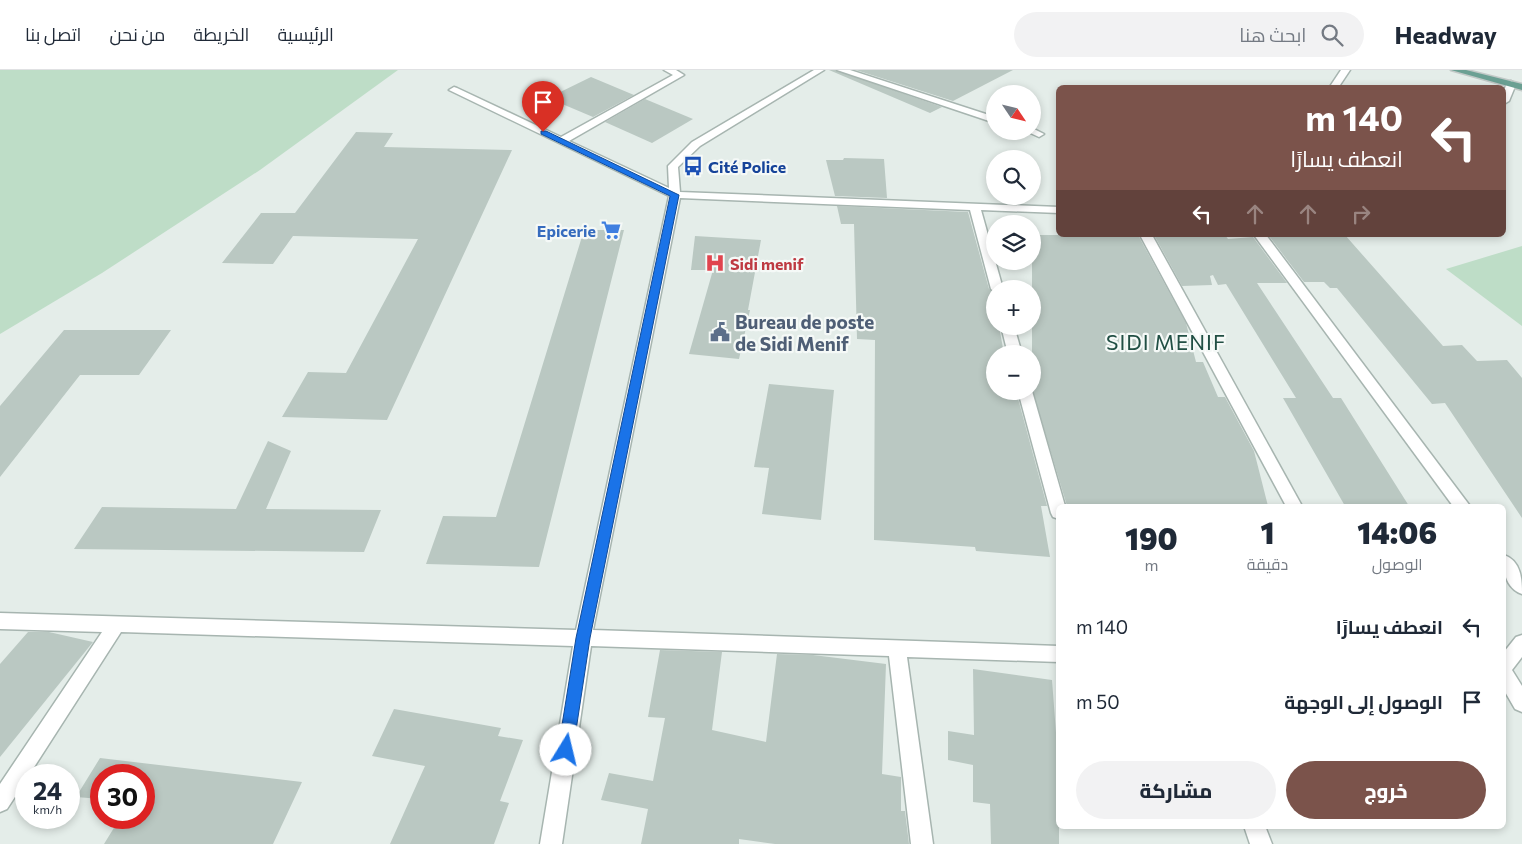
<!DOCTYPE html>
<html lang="ar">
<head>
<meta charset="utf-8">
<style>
  :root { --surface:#fff; --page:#f2f2f3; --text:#1f2937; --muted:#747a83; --line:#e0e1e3; --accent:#7b534b }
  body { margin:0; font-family:Commissioner,Cairo,sans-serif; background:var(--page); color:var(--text); direction:rtl; height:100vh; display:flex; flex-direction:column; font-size:19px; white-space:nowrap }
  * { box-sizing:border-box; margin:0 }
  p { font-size:16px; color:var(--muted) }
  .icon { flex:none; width:28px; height:28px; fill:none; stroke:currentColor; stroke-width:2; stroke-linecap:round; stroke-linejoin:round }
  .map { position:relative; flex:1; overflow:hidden; direction:ltr }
  .drawer { position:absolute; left:1056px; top:434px; width:450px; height:325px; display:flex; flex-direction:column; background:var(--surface); border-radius:8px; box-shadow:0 2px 8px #0003; direction:rtl }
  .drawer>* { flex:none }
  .top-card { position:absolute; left:1056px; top:15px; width:450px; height:152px; border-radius:8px; box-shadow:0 2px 8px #0003; direction:rtl; background:#7b534b; color:#fff; overflow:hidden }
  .needle { width:32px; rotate:125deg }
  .controls { position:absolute; left:986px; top:15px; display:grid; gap:10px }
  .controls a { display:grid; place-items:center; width:55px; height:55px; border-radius:50%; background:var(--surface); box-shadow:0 2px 8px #0003; font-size:25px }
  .speed { position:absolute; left:15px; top:694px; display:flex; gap:10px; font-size:25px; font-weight:700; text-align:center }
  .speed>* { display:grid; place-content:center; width:65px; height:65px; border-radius:50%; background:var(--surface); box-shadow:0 2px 8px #0003; line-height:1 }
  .speed small { font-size:12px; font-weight:400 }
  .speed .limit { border:8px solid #d22; background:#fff; color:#111 }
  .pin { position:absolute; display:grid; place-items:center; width:42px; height:42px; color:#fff; margin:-51px -21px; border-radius:50% 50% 50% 0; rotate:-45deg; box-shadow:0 0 5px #0007 }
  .pin .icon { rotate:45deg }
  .me { position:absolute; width:55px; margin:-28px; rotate:9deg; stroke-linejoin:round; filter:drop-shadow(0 0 4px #0008) }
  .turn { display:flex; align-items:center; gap:18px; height:105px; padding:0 20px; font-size:22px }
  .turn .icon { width:65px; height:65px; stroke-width:2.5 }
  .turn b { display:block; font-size:35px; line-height:42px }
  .lanes { display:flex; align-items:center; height:48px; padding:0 20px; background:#0003; justify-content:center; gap:25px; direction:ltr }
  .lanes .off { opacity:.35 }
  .eta { display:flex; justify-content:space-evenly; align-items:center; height:85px; text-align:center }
  .eta b { font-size:30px; font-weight:800; line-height:35px }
  .button { display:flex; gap:10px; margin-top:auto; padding:10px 20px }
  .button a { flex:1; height:58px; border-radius:30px; background:var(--accent); color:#fff; font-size:20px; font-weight:800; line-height:58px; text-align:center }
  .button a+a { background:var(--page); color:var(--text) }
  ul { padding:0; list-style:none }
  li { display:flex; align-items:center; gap:15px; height:75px; padding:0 20px }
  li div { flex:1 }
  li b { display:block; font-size:19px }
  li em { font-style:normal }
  header { display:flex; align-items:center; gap:30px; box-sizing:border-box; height:70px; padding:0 25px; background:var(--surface); border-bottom:1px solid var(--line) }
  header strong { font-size:24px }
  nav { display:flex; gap:28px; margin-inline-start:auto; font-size:18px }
  .search { width:350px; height:45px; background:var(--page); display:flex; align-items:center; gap:12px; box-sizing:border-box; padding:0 18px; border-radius:28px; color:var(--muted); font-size:19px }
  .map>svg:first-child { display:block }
  .green { fill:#beddc7 }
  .building { fill:#bac8c2 }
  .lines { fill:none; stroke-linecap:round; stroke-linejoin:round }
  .minor-casing { stroke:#a7b5b0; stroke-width:3 }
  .major-casing { stroke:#c2c9c7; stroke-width:3 }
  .minor { fill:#fff; fill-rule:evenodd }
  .major { fill:#6ba093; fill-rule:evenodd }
  .route { fill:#1a73e8; stroke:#114b97 }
  .labels { text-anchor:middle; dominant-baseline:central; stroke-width:4.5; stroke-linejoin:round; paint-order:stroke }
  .far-transit-label { font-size:16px; font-weight:bold; fill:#164399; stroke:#f5f9f7; text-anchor:start }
  .far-shop-label { font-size:16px; font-weight:bold; fill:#366cbe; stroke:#f5f9f7; text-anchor:end }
  .far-health-label { font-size:16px; font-weight:bold; fill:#be3a42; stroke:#f5f9f7; text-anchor:start }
  .service-label { font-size:19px; font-weight:bold; fill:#4e5e75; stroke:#f5f9f7; text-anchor:start }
  .quarter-label { font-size:21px; letter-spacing:1px; fill:#214f44; stroke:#f5f9f7 }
</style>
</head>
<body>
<header>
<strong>Headway</strong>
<div class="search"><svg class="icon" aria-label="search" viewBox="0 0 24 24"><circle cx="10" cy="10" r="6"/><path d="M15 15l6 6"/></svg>ابحث هنا</div>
<nav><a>الرئيسية</a><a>الخريطة</a><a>من نحن</a><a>اتصل بنا</a></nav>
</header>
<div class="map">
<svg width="1522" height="774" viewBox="0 0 1522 774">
  <rect width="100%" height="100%" fill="#e4ede9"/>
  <g class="green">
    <path d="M 0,0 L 398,0 L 260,100 L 102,203 L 0,264 Z"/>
    <path d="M 1522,176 L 1522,256 L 1446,199 Z"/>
  </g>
  <g class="building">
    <path d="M 829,0 L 835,0 L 942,37 L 930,43 Z"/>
    <path d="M 856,0 L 1013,0 L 953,31 Z"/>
    <path d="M 591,7 L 634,25 L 593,47 L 548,28 Z"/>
    <path d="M 645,29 L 693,49 L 652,73 L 605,52 Z"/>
    <path d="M 356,62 L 393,63 L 384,77 L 512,80 L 387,350 L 282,347 L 308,302 L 346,303 L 418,169 L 293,166 L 273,194 L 222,193 L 261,143 L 295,143 Z"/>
    <path d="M 844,88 L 884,89 L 887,128 L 835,126 L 826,90 L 843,90 Z"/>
    <path d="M 837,136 L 968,142 L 989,219 L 994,223 L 995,256 L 999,256 L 1004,284 L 995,284 L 995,321 L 1016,321 L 1047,436 L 1041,436 L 1050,487 L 976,481 L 975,477 L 874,470 L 875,270 L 857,269 L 854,154 L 841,154 Z"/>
    <path d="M 584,160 L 624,160 L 539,497 L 426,494 L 443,446 L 496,447 Z"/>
    <path d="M 1032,165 L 1138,165 L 1186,253 L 1196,292 L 1203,292 L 1218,327 L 1225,327 L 1254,381 L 1268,436 L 1067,436 L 1032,319 Z"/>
    <path d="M 1154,165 L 1225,165 L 1228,169 L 1253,167 L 1287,213 L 1257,213 L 1333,328 L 1341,328 L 1409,436 L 1345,436 L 1283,328 L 1296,328 L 1226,214 L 1218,215 L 1213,205 L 1210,206 L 1212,215 L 1182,216 Z"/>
    <path d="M 1282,165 L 1345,165 L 1443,276 L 1462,275 L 1477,291 L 1507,290 L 1522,308 L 1522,448 L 1445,333 L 1432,334 L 1337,218 L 1330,218 L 1324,212 L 1304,212 L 1269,166 Z"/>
    <path d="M 695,166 L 761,170 L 748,240 L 750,240 L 739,289 L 689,284 L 713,200 L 691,200 Z"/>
    <path d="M 64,260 L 171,260 L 139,305 L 80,305 L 0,407 L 0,336 Z"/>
    <path d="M 769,314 L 834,320 L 821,450 L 762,444 L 769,398 L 754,397 Z"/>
    <path d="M 268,371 L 291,381 L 266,439 L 381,440 L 364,482 L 74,479 L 102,437 L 236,439 Z"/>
    <path d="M 28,562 L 49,562 L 93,572 L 0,687 L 0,594 Z"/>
    <path d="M 660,580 L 722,582 L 712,660 L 766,672 L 777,584 L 813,585 L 886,594 L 882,704 L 901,707 L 901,741 L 905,741 L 909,774 L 775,774 L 739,769 L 739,774 L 641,774 L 648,739 L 601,730 L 609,703 L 653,711 L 665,648 L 648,647 Z"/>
    <path d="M 973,599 L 1052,610 L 1059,702 L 1059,774 L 991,774 L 990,734 L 973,732 L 973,695 L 948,690 L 948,661 L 974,665 Z"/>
    <path d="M 394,639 L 501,658 L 498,666 L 523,670 L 500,731 L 509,733 L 494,774 L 390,774 L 425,696 L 372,686 Z"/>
    <path d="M 100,688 L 302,712 L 273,774 L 104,774 L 120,748 L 144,748 L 144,705 L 101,705 L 101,729 L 76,727 Z"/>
  </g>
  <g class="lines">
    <defs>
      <g id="minor">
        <path d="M 664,0 L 676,0 L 684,5 L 569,71 L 669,118 L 668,96 L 692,72 L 814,0 L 824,0 L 700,76 L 678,97 L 680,122 L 1059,137 L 1059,143 L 981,140 L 1003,219 L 995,219 L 995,222 L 991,219 L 970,140 L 680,128 L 593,560 L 1059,576 L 1059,592 L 907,587 L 933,774 L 911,774 L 889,586 L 591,576 L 562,774 L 540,774 L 573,576 L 121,562 L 29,705 L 26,705 L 26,710 L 7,739 L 0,742 L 0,714 L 102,562 L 0,559 L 0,543 L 576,560 L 669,126 L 449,20 L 454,17 L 457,18 L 561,67 L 673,5 Z"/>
        <path d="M 837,0 L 850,0 L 995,47 L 995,53 Z"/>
        <path d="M 1341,0 L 1350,0 L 1338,18 L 1329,18 Z"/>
        <path d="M 1511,11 L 1516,14 L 1509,31 L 1504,34 L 1504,20 L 1508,12 Z"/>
        <path d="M 1032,58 L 1044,64 L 1039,67 L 1026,61 L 1032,61 Z"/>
        <path d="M 1140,165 L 1152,165 L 1302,436 L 1286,436 Z"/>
        <path d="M 1254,165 L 1266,165 L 1470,436 L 1453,436 Z"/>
        <path d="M 1001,256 L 1014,256 L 1022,284 L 1008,284 Z"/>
        <path d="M 1018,321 L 1032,321 L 1065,436 L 1059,436 L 1059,449 L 1053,447 L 1051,443 Z"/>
        <path d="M 1504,485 C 1521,491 1522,509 1522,524 C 1505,518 1503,500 1504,485 Z"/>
        <path d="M 1522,565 L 1522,587 L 1512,600 L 1522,616 L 1522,642 L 1515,639 L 1504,620 L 1504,582 L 1516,567 Z"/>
        <path d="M 1244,756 L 1265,756 L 1272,774 L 1250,774 Z"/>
      </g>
      <path id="major" d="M 1451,0 L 1466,0 L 1522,14 L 1522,20 Z"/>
    </defs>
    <use href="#minor" class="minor-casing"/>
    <use href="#major" class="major-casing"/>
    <use href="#minor" class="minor"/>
    <use href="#major" class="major"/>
  </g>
  <path class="route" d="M 541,61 L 546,61 L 679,125 L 590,568 L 573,680 L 571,685 L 566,688 L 560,685 L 558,680 L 576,568 L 670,126 L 541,64 Z"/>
  <defs>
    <symbol id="bus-bare" viewBox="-9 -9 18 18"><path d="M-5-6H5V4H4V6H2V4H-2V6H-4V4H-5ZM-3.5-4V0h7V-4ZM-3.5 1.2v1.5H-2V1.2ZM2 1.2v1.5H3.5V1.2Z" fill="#1a4fb4" stroke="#f5f9f7" stroke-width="2.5" paint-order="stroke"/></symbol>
    <symbol id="supermarket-bare" viewBox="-9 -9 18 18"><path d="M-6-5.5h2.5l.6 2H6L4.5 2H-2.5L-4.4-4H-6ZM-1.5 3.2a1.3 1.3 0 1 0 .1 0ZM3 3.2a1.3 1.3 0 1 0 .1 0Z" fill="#3f7fe0" stroke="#f5f9f7" stroke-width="2.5" paint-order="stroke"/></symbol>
    <symbol id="hospital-bare" viewBox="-9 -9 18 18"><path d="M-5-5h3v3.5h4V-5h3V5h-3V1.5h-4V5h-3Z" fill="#e0444e" stroke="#f5f9f7" stroke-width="2.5" paint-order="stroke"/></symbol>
    <symbol id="civic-bare" viewBox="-9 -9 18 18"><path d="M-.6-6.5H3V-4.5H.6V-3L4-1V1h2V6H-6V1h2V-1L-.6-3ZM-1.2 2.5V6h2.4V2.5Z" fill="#5c6f8a" stroke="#f5f9f7" stroke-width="2.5" paint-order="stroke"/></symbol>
  </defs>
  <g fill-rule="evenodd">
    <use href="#bus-bare" x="679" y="82" width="28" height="28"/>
    <use href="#supermarket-bare" x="597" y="146" width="28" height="28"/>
    <use href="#hospital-bare" x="701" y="179" width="28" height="28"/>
    <use href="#civic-bare" x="706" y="248" width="28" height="28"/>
  </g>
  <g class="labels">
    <g class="far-transit-label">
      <text x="708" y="96">Cité Police</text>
    </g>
    <g class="far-shop-label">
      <text x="596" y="160">Epicerie</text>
    </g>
    <g class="far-health-label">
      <text x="730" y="193">Sidi menif</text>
    </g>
    <g class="service-label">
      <text x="735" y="251">Bureau de poste<tspan x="735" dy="22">de Sidi Menif</tspan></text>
    </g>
    <g class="quarter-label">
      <text x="1166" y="271">SIDI MENIF</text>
    </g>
  </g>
</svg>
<div class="controls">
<a><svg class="needle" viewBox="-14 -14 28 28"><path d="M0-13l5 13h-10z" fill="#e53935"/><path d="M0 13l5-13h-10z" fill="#747a83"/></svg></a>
<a><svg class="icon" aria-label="search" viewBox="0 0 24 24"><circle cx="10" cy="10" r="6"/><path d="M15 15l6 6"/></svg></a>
<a><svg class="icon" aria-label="layers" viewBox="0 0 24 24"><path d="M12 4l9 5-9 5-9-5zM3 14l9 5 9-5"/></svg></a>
<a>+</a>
<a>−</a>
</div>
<div class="speed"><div>24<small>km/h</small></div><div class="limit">30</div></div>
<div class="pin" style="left:543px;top:62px;background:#d93025"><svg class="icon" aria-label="arrive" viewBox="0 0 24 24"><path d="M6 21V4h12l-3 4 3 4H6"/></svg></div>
<svg class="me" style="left:566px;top:680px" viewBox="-20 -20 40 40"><circle r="19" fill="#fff"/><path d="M0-13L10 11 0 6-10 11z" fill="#1a73e8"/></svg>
<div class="top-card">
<div class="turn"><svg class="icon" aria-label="left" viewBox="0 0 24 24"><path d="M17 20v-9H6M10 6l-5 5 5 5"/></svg><div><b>140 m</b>انعطف يسارًا</div></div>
<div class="lanes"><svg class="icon" aria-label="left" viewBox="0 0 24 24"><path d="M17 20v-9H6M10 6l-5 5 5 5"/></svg><svg class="icon off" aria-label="ahead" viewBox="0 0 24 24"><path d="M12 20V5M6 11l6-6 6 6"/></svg><svg class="icon off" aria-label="ahead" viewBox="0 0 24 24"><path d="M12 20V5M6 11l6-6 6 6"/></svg><svg class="icon off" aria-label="right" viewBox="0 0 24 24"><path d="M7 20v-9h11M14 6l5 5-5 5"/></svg></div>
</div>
<section class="drawer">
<div class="eta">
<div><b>14:06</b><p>الوصول</p></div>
<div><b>1</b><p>دقيقة</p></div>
<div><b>190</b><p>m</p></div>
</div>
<ul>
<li><svg class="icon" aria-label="left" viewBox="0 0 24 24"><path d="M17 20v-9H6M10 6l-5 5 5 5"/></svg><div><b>انعطف يسارًا</b></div><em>140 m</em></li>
<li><svg class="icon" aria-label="arrive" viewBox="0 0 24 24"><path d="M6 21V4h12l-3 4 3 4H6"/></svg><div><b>الوصول إلى الوجهة</b></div><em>50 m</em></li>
</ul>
<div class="button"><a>خروج</a><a>مشاركة</a></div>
</section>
</div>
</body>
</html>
